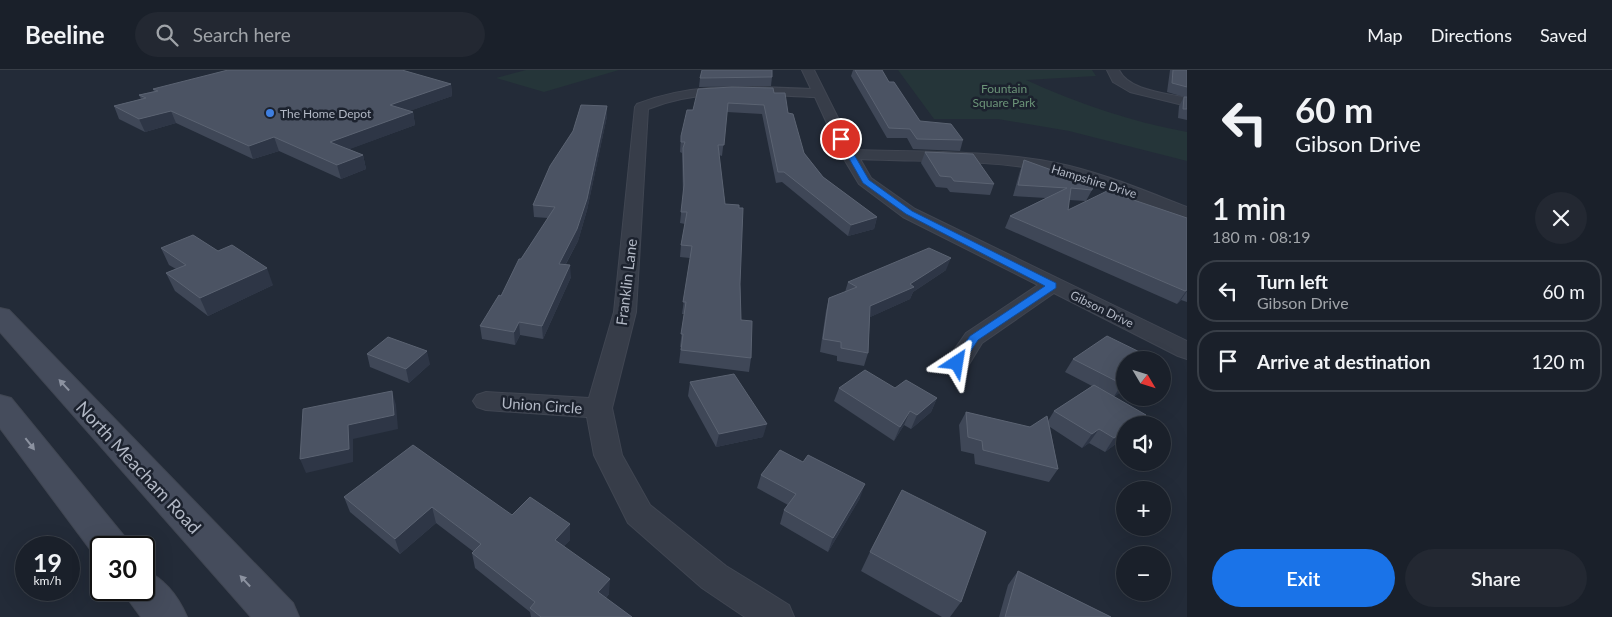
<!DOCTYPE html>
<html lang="en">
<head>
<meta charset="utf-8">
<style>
  :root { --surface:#1a202a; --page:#232832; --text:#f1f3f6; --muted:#9fa3a8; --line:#383e47; --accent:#1a73e8 }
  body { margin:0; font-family:Lato,sans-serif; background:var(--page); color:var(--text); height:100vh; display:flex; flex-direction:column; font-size:19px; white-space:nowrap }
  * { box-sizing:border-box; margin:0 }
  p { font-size:16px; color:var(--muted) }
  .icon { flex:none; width:28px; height:28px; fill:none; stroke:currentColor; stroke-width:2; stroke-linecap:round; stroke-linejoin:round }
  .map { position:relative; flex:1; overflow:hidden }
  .details { display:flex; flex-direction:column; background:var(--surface); width:425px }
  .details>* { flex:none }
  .guide { background:#1a202a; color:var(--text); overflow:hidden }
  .needle { width:32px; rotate:128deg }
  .tools { position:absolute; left:1116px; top:281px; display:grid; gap:10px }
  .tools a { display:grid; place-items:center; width:55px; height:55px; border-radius:50%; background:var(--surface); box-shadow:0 5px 20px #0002,0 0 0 1px var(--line); font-size:25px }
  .speed { position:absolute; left:15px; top:466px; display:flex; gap:10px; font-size:25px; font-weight:700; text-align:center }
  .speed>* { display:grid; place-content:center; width:65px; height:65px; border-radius:50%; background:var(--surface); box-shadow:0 5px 20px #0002,0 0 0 1px var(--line); line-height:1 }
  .speed small { font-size:12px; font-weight:400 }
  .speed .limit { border:2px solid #111; border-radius:8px; background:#fff; color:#111 }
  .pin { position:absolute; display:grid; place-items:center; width:42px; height:42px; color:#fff; margin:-21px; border:2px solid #fff; border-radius:50%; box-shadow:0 1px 5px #0007 }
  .me { position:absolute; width:55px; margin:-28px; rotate:33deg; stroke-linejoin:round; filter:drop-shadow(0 0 4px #0008) }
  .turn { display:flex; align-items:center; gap:18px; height:105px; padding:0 25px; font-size:22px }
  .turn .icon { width:65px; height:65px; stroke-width:2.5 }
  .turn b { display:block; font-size:35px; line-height:42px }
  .round { display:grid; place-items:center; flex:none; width:52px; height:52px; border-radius:26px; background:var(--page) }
  .summary { display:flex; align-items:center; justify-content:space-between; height:85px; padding:0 25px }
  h1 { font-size:30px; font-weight:600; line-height:38px }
  .primary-button { display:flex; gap:10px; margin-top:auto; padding:10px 25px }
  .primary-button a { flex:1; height:58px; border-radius:30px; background:var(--accent); color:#fff; font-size:20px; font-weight:600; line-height:58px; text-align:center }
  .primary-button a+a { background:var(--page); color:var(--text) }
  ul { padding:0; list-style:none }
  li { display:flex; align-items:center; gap:15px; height:62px; margin:0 10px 8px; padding:0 15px; border:2px solid var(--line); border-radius:20px }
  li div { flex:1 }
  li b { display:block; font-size:19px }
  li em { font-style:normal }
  header { display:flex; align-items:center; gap:30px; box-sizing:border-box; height:70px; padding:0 25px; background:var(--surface); border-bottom:1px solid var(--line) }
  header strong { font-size:24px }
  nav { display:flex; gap:28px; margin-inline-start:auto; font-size:18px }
  .search { width:350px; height:45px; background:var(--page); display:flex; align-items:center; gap:12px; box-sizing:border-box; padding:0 18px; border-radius:28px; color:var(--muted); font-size:19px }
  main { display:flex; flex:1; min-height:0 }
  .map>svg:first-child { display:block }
  .green { fill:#253539 }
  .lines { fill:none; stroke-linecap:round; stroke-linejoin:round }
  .street-casing { stroke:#404652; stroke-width:2 }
  .secondary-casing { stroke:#404652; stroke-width:2 }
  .street { fill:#373d49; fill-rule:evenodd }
  .secondary { fill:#454c5c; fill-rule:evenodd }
  .wall { fill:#3f4757 }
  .shaded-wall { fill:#2e3646 }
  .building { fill:#4b5363; stroke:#5b6372 }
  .oneway { fill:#8c92a0 }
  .route { fill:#1a73e8; stroke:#114b97 }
  .shop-dot { fill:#3f7fe0; stroke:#1c222e; stroke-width:2 }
  .labels { text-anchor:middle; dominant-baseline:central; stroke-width:5; stroke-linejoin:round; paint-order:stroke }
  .far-park-label { font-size:12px; fill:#6b9478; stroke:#1c222e }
  .far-poi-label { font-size:12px; fill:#b2b8c5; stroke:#1c222e; text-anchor:start }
  .far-street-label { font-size:12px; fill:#b2b8c5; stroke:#1c222e }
  .street-label { font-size:15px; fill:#b2b8c5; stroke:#1c222e }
  .near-street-label { font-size:18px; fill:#b2b8c5; stroke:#1c222e }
</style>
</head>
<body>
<header>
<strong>Beeline</strong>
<div class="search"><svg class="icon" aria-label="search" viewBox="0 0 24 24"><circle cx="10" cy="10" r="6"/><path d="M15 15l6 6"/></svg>Search here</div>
<nav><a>Map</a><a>Directions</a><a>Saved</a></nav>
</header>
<main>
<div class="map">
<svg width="1187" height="547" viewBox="0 0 1187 547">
  <rect width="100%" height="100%" fill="#232b38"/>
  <g class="green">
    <path d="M 526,0 L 619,0 L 544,22 L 496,8 Z"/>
    <path d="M 898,0 L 1092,0 L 1096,6 L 1026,10 C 1077,33 1132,52 1187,62 L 1187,91 L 1069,61 L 998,49 L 934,49 Z"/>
  </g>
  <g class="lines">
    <defs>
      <g id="street">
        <path d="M 802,0 L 814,0 L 854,80 C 922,82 990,80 1056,93 C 1101,102 1145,121 1187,137 L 1187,148 C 1142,137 1100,112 1054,102 C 991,89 924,92 860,89 L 871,108 L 915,139 L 1187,271 L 1187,289 L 1178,286 L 1054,223 L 982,273 L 966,299 L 957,301 L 948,299 L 945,293 L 966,263 L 1038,215 L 903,147 L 859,114 L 841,84 L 815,27 C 758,25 702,17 648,39 L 636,242 L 612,338 L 622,385 L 650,435 L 726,496 L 789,535 L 794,547 L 745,547 L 702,518 L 628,453 L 594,385 L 587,347 L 486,340 L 477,337 L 473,331 L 477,325 L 486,322 L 589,328 L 614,242 L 635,37 L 637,34 C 696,11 750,17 811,19 Z"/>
        <path d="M 1107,0 L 1119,0 C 1129,21 1166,23 1187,28 L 1187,36 L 1130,22 L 1113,12 Z"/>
      </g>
      <g id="secondary">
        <path d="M 0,238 L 9,240 L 293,533 L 299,547 L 251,547 L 0,262 Z"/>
        <path d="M 0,325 L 11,328 L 124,466 L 130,478 L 101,478 L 101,491 L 98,490 L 0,358 Z"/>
        <path d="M 144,500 C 165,509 178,526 187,547 L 141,547 L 130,532 L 124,520 L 144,520 Z"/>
      </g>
    </defs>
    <use href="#street" class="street-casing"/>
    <use href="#secondary" class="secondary-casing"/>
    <use href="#street" class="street"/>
    <use href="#secondary" class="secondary"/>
  </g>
  <g class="wall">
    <path d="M 853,0 L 882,0 L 889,12 L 920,51 L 963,70 L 960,81 L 913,79 L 907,68 L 887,68 L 851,6 Z"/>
    <path d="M 1170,0 L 1187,0 L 1187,50 L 1178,48 L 1179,36 L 1184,27 L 1167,22 Z"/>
    <path d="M 772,7 L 771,16 L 699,17 L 700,8 Z"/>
    <path d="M 451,14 L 452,26 L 409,41 L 413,42 L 415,55 L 349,79 L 363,85 L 366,99 L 341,109 L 279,81 L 253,89 L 176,53 L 145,62 L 119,49 L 114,36 L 141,29 L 139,25 L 154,21 L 153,19 Z"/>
    <path d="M 774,23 L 788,43 L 804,83 L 823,107 L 877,147 L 874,159 L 848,166 L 782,112 L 776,113 L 762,44 L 727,42 L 722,86 L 719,85 L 725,134 L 740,214 L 741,250 L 751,288 L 749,302 L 679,293 L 681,277 L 680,277 L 684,244 L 682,244 L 690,188 L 680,187 L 681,175 L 685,154 L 680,153 L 683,126 L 682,83 L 680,82 L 681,66 L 693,40 Z"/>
    <path d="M 607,46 L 587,140 L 578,171 L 566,194 L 571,207 L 543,269 L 520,265 L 515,275 L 482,269 L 480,256 L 501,226 L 521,189 L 548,148 L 534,147 L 533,135 Z"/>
    <path d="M 925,82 L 994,114 L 990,125 L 950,122 L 947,118 L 936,117 L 921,93 Z"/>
    <path d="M 1024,90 L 1092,120 L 1086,131 L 1069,130 L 1068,140 L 1187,148 L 1187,232 L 1181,230 L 1177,234 L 1005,158 L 1010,146 L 1046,128 L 1013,126 L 1020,101 Z"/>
    <path d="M 161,178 L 218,181 L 273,215 L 208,246 L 175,221 L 166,203 L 176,199 L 169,195 Z"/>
    <path d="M 946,200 L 913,222 L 910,229 L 870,247 L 868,283 L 864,296 L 837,291 L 837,286 L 820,282 L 826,241 L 829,228 L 845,222 L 848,212 Z"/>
    <path d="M 367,284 L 430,294 L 409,313 L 370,297 Z"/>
    <path d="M 1073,289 L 1125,290 L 1125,318 L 1114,327 L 1146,345 L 1139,355 L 1125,355 L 1125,367 L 1105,382 L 1089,373 L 1082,378 L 1050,357 L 1058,399 L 1049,412 L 975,394 L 974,384 L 961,381 L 959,355 L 966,342 L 1030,357 L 1048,351 L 1054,341 L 1092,316 L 1065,302 Z"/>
    <path d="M 690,312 L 763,367 L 716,377 L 688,326 Z"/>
    <path d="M 839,318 L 895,318 L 937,328 L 931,342 L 911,359 L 904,355 L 894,371 L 834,331 Z"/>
    <path d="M 803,392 L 860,428 L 828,482 L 780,454 L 784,440 L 788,435 L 757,418 L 761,405 Z"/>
    <path d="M 344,427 L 512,445 L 570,454 L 570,470 L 564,476 L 609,524 L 606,528 L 632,547 L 531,547 L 530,542 L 475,498 L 472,483 L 474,482 L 436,453 L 400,484 L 350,442 Z"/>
    <path d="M 870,482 L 961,532 L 950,547 L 942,547 L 861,501 Z"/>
    <path d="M 1018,501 L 1111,547 L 999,547 L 1008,515 Z"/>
  </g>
  <g class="shaded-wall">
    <path d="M 451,14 L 452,26 L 393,47 L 390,35 Z"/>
    <path d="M 607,36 L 607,46 L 587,140 L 578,171 L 559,206 L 559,194 Z"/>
    <path d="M 171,41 L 176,53 L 145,62 L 139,49 Z"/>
    <path d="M 413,42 L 415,55 L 334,85 L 330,72 Z"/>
    <path d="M 274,67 L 279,81 L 253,89 L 249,76 Z"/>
    <path d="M 363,85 L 366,99 L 341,109 L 337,95 Z"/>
    <path d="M 877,147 L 874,159 L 848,166 L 851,155 Z"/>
    <path d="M 951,188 L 946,200 L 913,222 L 910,229 L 866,249 L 870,236 L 910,214 Z"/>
    <path d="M 570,195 L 571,207 L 543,269 L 542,256 Z"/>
    <path d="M 267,198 L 273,215 L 208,246 L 200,228 Z"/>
    <path d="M 1187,220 L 1187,221 L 1181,230 L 1177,234 Z"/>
    <path d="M 519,252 L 520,265 L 515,275 L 514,262 Z"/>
    <path d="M 427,281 L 430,294 L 409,313 L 406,299 Z"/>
    <path d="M 1125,312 L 1125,318 L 1113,328 L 1122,314 Z"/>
    <path d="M 392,321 L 396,335 L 398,359 L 353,369 L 353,392 L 306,403 L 300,389 Z"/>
    <path d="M 937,328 L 931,342 L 911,359 L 917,345 Z"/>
    <path d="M 910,341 L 904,355 L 894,371 L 900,357 Z"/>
    <path d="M 1146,345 L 1139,355 L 1133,355 Z"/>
    <path d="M 767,354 L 763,367 L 716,377 L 719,364 Z"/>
    <path d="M 1099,359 L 1089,373 L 1082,378 L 1092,364 Z"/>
    <path d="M 1125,361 L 1125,367 L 1105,382 L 1114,368 Z"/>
    <path d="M 865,414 L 860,428 L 828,482 L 833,468 Z"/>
    <path d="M 432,437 L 436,453 L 400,484 L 395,469 Z"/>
    <path d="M 570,454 L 570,470 L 556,485 L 555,470 Z"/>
    <path d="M 610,509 L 609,524 L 598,537 L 598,522 Z"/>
  </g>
  <g class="building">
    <path d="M 228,0 L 402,0 L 451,14 L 390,35 L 413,42 L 330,72 L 363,85 L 337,95 L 274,67 L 249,76 L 171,41 L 139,49 L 114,36 L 146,28 L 139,25 L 158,21 L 153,19 Z"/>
    <path d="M 702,0 L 772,0 L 772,7 L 700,8 Z"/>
    <path d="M 855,0 L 882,0 L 889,12 L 894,12 L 920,51 L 951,54 L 963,70 L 917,69 L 910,59 L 889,58 Z"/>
    <path d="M 1173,0 L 1187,0 L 1187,17 L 1172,13 Z"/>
    <path d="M 732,17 L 773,18 L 774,23 L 785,23 L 788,43 L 793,44 L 804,83 L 823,107 L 877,147 L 851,155 L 784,102 L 778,102 L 764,35 L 728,33 L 724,75 L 718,75 L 725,134 L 739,135 L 739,138 L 743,138 L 740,214 L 741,250 L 752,251 L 751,288 L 681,280 L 683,264 L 681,264 L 686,232 L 683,232 L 692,176 L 681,175 L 687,142 L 681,142 L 684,115 L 683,78 L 685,72 L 681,72 L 681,66 L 687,40 L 693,40 L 698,19 Z"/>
    <path d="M 1184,27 L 1187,27 L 1187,39 L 1183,39 Z"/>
    <path d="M 581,35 L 607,36 L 587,129 L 577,159 L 559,194 L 570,195 L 542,256 L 519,252 L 514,262 L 480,256 L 499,225 L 501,226 L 519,189 L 521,189 L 555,137 L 533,135 L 550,96 L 573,61 Z"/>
    <path d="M 925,82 L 973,84 L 994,114 L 954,111 L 951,107 L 940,106 Z"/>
    <path d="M 1024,90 L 1093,115 L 1092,120 L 1071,118 L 1068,140 L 1107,121 L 1187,148 L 1187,220 L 1185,221 L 1010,146 L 1067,118 L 1018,115 Z"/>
    <path d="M 193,165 L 218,181 L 232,175 L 267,198 L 200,228 L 166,203 L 186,195 L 161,178 Z"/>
    <path d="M 929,178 L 951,188 L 910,214 L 914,217 L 870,236 L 868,283 L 841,278 L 841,272 L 823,269 L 829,228 L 857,217 L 848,212 Z"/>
    <path d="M 1107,266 L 1154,289 L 1153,290 L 1125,290 L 1125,312 L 1122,314 L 1073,289 Z"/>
    <path d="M 388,267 L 427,281 L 406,299 L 367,284 Z"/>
    <path d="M 865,300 L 895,318 L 906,310 L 937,328 L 917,345 L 910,341 L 900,357 L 839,318 Z"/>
    <path d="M 734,304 L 767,354 L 719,364 L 690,312 Z"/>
    <path d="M 1094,315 L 1146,345 L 1133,355 L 1125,355 L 1125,361 L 1114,368 L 1099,359 L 1092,364 L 1054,341 Z"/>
    <path d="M 392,321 L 394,345 L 348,355 L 349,379 L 300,389 L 303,339 Z"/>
    <path d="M 966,342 L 1030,357 L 1047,346 L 1058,399 L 983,380 L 982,371 L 968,367 Z"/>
    <path d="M 413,375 L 512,445 L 530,427 L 570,454 L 555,470 L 610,509 L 598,522 L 632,547 L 541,547 L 530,538 L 535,532 L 472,483 L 481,474 L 432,437 L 395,469 L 344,427 Z"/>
    <path d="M 780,380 L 803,392 L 808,385 L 865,414 L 833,468 L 784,440 L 796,424 L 761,405 Z"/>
    <path d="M 902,420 L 986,462 L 961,532 L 870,482 Z"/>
    <path d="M 1018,501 L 1111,547 L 1005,547 Z"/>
  </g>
  <defs><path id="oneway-solid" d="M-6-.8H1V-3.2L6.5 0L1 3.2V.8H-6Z" transform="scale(1.25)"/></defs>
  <g class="oneway">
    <use href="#oneway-solid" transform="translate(64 315) rotate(-133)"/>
    <use href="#oneway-solid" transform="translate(30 374) rotate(52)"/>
    <use href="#oneway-solid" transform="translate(245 511) rotate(-133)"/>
  </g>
  <path class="route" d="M 841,67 L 845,69 L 869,110 L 912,141 L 1056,213 L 1056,218 L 978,270 L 961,296 L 953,296 L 951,293 L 970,266 L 1045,216 L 906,144 L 863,113 L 838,69 Z"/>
  <circle class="shop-dot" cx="270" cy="43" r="5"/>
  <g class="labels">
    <g class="far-park-label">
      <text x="1004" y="18">Fountain<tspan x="1004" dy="14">Square Park</tspan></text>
    </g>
    <g class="far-poi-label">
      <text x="280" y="43">The Home Depot</text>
    </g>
    <g class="far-street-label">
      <text transform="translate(1094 111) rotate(17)">Hampshire Drive</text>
      <text transform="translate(1102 239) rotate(26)">Gibson Drive</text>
    </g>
    <g class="street-label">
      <text transform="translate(626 212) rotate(-83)">Franklin Lane</text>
      <text transform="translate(542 335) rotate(4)">Union Circle</text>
    </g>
    <g class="near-street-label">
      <text transform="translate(139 397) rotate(47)">North Meacham Road</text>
    </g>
  </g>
</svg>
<div class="tools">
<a><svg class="needle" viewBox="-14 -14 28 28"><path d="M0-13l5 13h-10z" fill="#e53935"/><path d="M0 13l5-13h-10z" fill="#9fa3a8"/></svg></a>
<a><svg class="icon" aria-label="sound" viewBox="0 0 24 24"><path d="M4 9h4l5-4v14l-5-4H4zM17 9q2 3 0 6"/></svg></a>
<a>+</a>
<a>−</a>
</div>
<div class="speed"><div>19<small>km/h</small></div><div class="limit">30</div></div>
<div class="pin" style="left:841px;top:69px;background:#d93025"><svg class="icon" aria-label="arrive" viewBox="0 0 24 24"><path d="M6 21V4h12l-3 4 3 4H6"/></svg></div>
<svg class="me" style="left:957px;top:293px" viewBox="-20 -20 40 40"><path d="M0-17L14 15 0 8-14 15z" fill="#1a73e8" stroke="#fff" stroke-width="4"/></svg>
</div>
<section class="details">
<div class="guide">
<div class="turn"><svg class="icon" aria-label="left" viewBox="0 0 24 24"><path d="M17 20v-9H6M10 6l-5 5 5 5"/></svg><div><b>60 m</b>Gibson Drive</div></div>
</div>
<div class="summary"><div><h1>1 min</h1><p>180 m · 08:19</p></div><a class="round"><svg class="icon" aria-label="close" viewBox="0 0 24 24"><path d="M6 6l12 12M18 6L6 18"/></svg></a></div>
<ul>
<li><svg class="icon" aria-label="left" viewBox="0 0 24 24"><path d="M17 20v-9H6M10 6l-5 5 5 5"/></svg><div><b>Turn left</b><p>Gibson Drive</p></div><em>60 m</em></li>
<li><svg class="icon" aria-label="arrive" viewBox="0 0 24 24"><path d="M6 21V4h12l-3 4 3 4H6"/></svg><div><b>Arrive at destination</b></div><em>120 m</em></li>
</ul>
<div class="primary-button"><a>Exit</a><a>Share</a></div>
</section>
</main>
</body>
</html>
